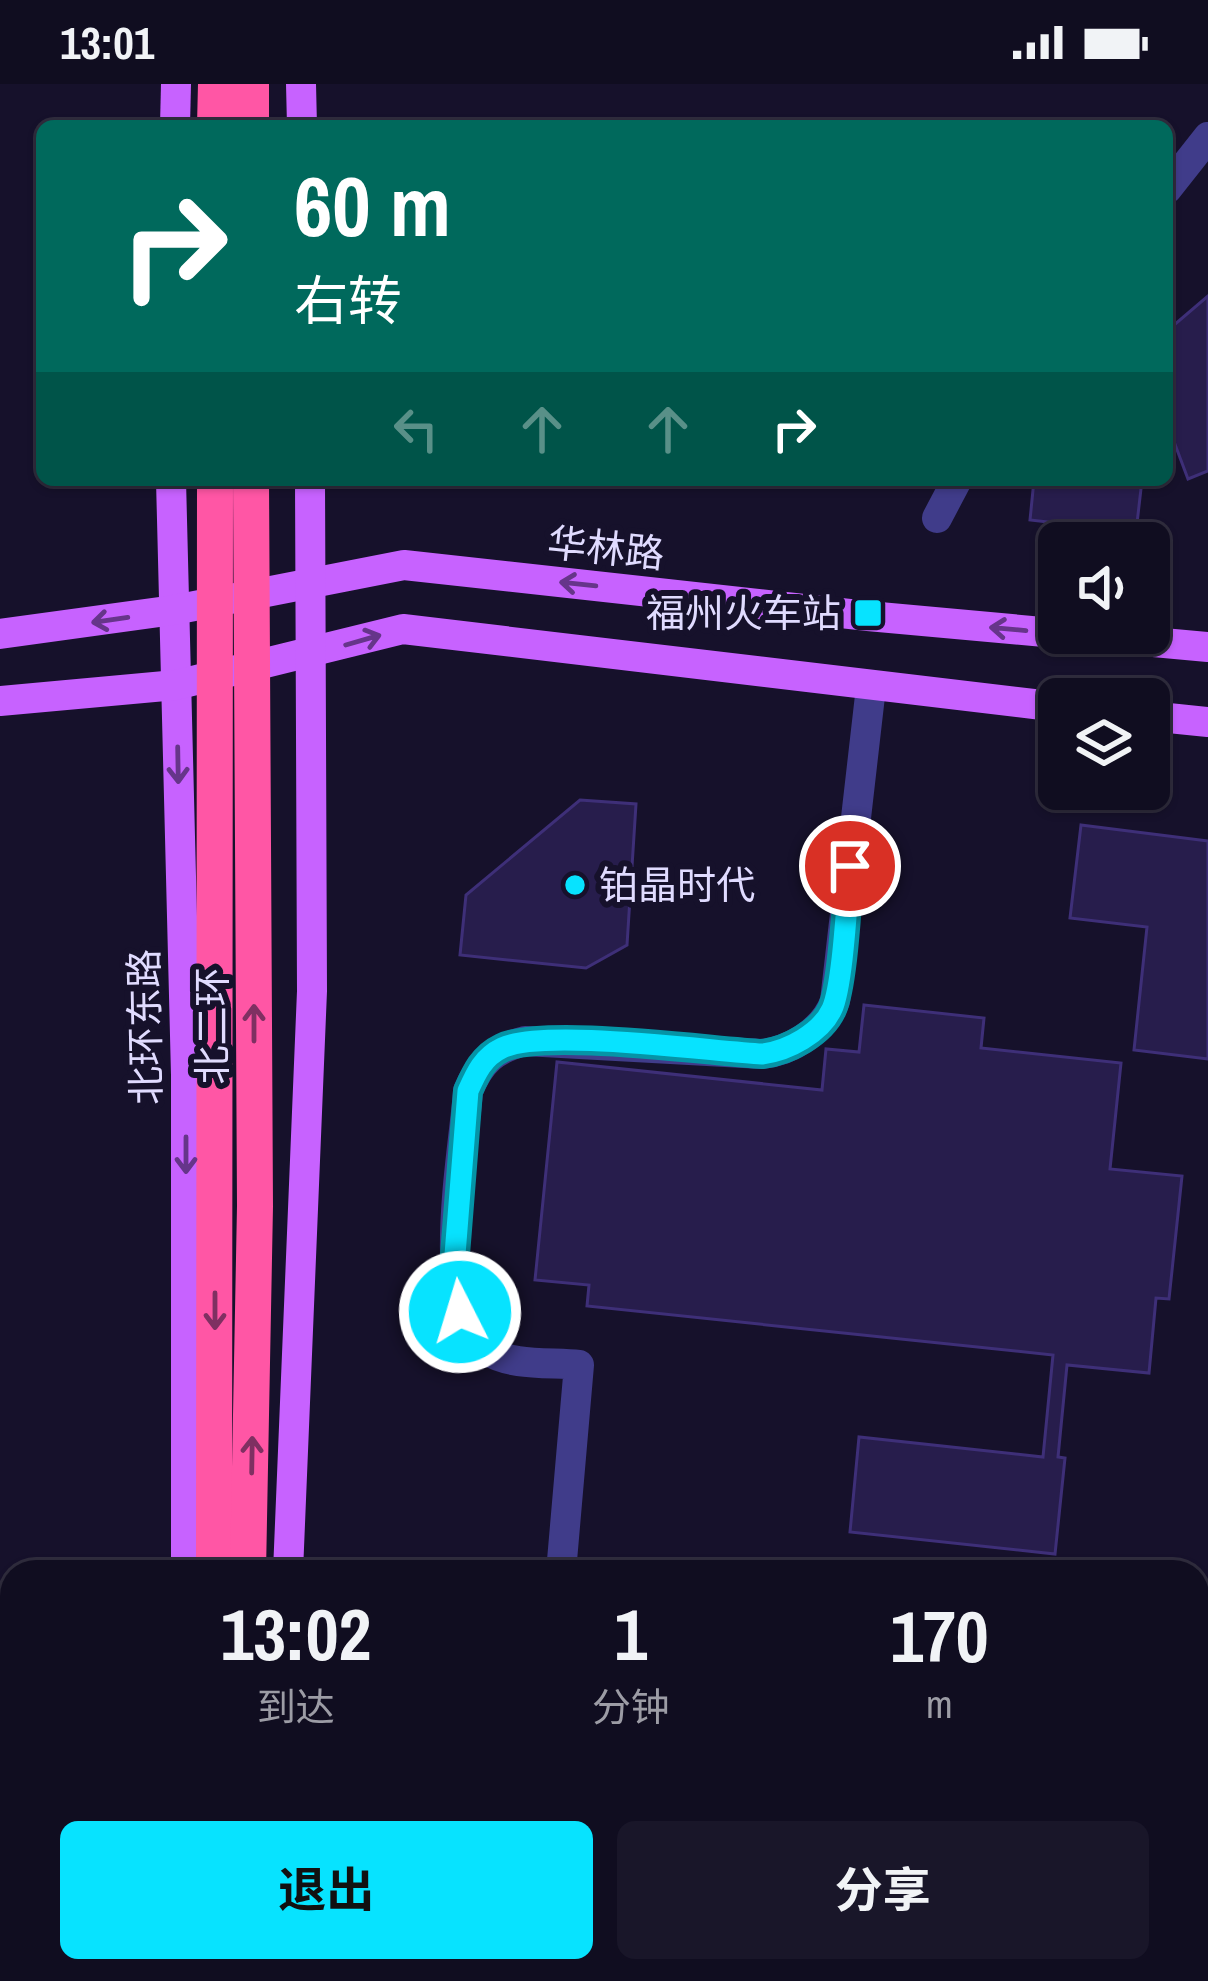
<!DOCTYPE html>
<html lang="zh">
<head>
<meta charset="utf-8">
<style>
  :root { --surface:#100d20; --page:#191629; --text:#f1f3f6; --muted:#9c9ca5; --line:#302d3e; --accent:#07e3ff }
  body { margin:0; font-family:"Archivo Narrow","Noto Sans SC",sans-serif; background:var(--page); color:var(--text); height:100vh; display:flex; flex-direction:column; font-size:45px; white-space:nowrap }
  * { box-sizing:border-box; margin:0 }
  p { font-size:39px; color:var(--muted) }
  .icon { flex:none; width:66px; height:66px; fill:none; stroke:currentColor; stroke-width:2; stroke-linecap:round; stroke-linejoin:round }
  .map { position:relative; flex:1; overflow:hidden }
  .panel { position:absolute; left:0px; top:1476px; width:1209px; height:423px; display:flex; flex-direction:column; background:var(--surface); border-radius:36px 36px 0 0; box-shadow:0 3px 9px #0004,0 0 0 3px var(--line) }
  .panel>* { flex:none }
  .top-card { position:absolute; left:36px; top:36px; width:1137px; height:366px; border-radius:18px; box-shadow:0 3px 9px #0004,0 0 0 3px var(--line); background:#00695c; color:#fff; overflow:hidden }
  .fabs { position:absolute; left:1038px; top:438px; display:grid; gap:24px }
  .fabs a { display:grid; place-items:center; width:132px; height:132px; border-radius:18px; background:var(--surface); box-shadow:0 3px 9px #0004,0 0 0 3px var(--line); font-size:60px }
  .pin { position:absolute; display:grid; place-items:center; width:102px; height:102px; color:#fff; margin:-51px; border:6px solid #fff; border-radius:50%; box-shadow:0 3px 12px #0007 }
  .me { position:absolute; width:132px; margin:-66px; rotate:355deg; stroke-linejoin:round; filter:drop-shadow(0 0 9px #0008) }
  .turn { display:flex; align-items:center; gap:42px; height:252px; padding:0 60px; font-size:54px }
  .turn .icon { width:156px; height:156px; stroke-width:2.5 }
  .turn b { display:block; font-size:84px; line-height:102px }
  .lanes { display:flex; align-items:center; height:114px; padding:0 60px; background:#0003; justify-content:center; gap:60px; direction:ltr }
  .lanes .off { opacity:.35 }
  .eta { display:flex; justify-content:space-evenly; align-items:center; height:204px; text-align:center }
  .eta b { font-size:72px; font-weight:700; line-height:84px }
  .action { display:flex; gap:24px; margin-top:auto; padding:24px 60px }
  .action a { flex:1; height:138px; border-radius:18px; background:var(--accent); color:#111; font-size:48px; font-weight:700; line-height:138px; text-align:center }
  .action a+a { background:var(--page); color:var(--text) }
  .status { display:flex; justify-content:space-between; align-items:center; height:84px; padding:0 60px; background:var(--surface); direction:ltr }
  .status svg { height:33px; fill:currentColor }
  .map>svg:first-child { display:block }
  .building { fill:#271d4c; stroke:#3e2f78; stroke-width:3 }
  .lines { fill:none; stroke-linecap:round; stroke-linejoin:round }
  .minor { stroke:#403c8a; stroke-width:30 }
  .major { stroke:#c762ff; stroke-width:30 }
  .highway { stroke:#ff56a5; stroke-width:36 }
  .highway-bridge { stroke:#ff56a5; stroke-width:36 }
  .oneway { stroke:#66358a }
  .oneway2 { stroke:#7f3062 }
  .route-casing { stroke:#0594a6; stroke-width:30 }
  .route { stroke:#07e3ff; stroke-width:21 }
  .poi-dot { fill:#07e3ff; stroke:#16112b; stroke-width:4.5 }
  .labels { text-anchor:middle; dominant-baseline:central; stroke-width:12; stroke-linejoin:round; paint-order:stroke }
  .street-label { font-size:39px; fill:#e0dbff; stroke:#16112b }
  .poi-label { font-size:39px; fill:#e0dbff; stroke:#16112b; text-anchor:end }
</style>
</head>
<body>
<div class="status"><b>13:01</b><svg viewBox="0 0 49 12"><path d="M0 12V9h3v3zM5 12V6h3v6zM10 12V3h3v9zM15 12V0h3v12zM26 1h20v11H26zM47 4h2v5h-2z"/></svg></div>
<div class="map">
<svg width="1208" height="1897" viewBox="0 0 1208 1897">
  <rect width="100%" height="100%" fill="#16112b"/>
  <g class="building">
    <path d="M 1208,212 L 1208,387 L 1188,395 L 1167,339 L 1167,247 Z"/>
    <path d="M 1034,396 L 1142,396 L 1136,448 L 1030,436 Z"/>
    <path d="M 580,716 L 636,720 L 627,861 L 586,884 L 460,871 L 466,811 Z"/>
    <path d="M 1081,741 L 1208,757 L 1208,975 L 1134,966 L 1147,843 L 1070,834 Z"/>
    <path d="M 864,921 L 984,934 L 981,964 L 1121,979 L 1110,1085 L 1182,1092 L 1169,1215 L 1156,1214 L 1149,1289 L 1067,1281 L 1058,1373 L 1065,1374 L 1055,1470 L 850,1448 L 859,1353 L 1043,1373 L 1053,1271 L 587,1222 L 589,1201 L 535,1196 L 557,978 L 822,1006 L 826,965 L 859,968 Z"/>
    <path d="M 593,1887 L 740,1887 L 739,1897 L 592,1897 Z"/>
    <path d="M 827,1887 L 911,1887 L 910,1897 L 825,1897 Z"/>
  </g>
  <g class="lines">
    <g class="minor">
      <path d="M 1167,105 L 1208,53"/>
      <path d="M 937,434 L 957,396"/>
      <path d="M 561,1488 L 579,1281 C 552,1278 511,1282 488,1267 C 431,1233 464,1066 468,1007 C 480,978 494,965 525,957 L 762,970 C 792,967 824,946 835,917 L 871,603"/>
      <path d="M 525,1897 L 526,1887"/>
    </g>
    <g class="major">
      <path d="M 301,0 L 302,42"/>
      <path d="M 175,42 L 176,0"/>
      <path d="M 171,396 L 186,991 L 186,1488"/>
      <path d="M 0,550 L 174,526 L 404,481 L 868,532 L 1208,563"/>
      <path d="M 0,617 L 176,601 L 403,545 L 1059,623"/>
      <path d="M 1149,632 L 1208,638"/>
      <path d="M 288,1488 L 312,907 L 310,396"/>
      <path d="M 1197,1840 L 1208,1738"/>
      <path d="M 147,1897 L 148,1887"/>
      <path d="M 251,1897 L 252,1887"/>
      <path d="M 1191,1897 L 1192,1887"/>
    </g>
    <g class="highway">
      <path d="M 215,42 L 216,0"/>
      <path d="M 251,42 L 251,0"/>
      <path d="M 181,1897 L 182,1887"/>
      <path d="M 214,1897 L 215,1887"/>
    </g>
    <g class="highway-bridge">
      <path d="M 214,1488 L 215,396"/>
      <path d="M 248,1488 L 255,1122 L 251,396"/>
    </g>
  </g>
  <defs><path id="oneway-shaft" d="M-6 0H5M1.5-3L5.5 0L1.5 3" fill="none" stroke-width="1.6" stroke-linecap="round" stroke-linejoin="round" transform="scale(3)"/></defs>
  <g class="oneway">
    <use href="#oneway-shaft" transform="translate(578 500) rotate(-174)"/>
    <use href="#oneway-shaft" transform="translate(110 536) rotate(172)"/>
    <use href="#oneway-shaft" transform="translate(1008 545) rotate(-175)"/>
    <use href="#oneway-shaft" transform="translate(363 556) rotate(-16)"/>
    <use href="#oneway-shaft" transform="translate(178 681) rotate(89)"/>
    <use href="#oneway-shaft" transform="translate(186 1071) rotate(90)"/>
  </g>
  <g class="oneway2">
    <use href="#oneway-shaft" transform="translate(254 939) rotate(-90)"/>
    <use href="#oneway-shaft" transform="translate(215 1227) rotate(90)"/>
    <use href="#oneway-shaft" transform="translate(252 1371) rotate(-89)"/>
  </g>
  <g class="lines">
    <defs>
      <path id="route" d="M 460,1228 L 454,1183 L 468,1007 C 476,989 483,973 502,964 C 542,944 709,967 762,970 C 788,967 821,949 832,925 C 843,901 847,814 850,782"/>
    </defs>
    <use href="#route" class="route-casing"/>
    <use href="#route" class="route"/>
  </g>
  <g class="poi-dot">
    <rect x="853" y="514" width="30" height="30" rx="6"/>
    <circle cx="575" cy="801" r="12"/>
  </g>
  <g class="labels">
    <g class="street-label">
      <text transform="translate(606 464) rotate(6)">华林路</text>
      <text transform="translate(212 942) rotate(-90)">北二环</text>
      <text transform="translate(145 943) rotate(-91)">北环东路</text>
    </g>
    <g class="poi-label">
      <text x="841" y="529">福州火车站</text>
      <text x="599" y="801" text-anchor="start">铂晶时代</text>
    </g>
  </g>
</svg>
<div class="fabs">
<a><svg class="icon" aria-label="sound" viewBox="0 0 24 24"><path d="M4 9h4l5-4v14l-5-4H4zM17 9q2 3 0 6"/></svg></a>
<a><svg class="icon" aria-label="layers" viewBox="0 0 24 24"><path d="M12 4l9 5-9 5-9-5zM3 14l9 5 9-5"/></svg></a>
</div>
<div class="pin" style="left:850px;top:782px;background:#d93025"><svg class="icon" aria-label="arrive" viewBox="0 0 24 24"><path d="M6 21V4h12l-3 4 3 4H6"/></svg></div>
<svg class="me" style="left:460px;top:1228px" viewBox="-20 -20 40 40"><circle r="17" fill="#07e3ff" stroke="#fff" stroke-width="3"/><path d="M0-11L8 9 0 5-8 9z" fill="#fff"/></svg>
<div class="top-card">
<div class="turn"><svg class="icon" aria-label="right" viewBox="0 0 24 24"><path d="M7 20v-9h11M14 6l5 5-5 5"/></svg><div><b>60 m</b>右转</div></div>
<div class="lanes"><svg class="icon off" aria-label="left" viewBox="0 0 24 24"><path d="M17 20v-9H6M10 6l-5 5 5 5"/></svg><svg class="icon off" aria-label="ahead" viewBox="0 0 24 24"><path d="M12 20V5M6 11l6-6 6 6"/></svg><svg class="icon off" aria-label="ahead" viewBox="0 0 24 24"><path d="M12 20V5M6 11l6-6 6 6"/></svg><svg class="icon" aria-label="right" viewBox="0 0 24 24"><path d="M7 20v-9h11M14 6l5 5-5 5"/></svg></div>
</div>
<section class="panel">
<div class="eta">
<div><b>13:02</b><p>到达</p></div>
<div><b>1</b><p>分钟</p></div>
<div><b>170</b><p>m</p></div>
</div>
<div class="action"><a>退出</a><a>分享</a></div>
</section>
</div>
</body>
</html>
